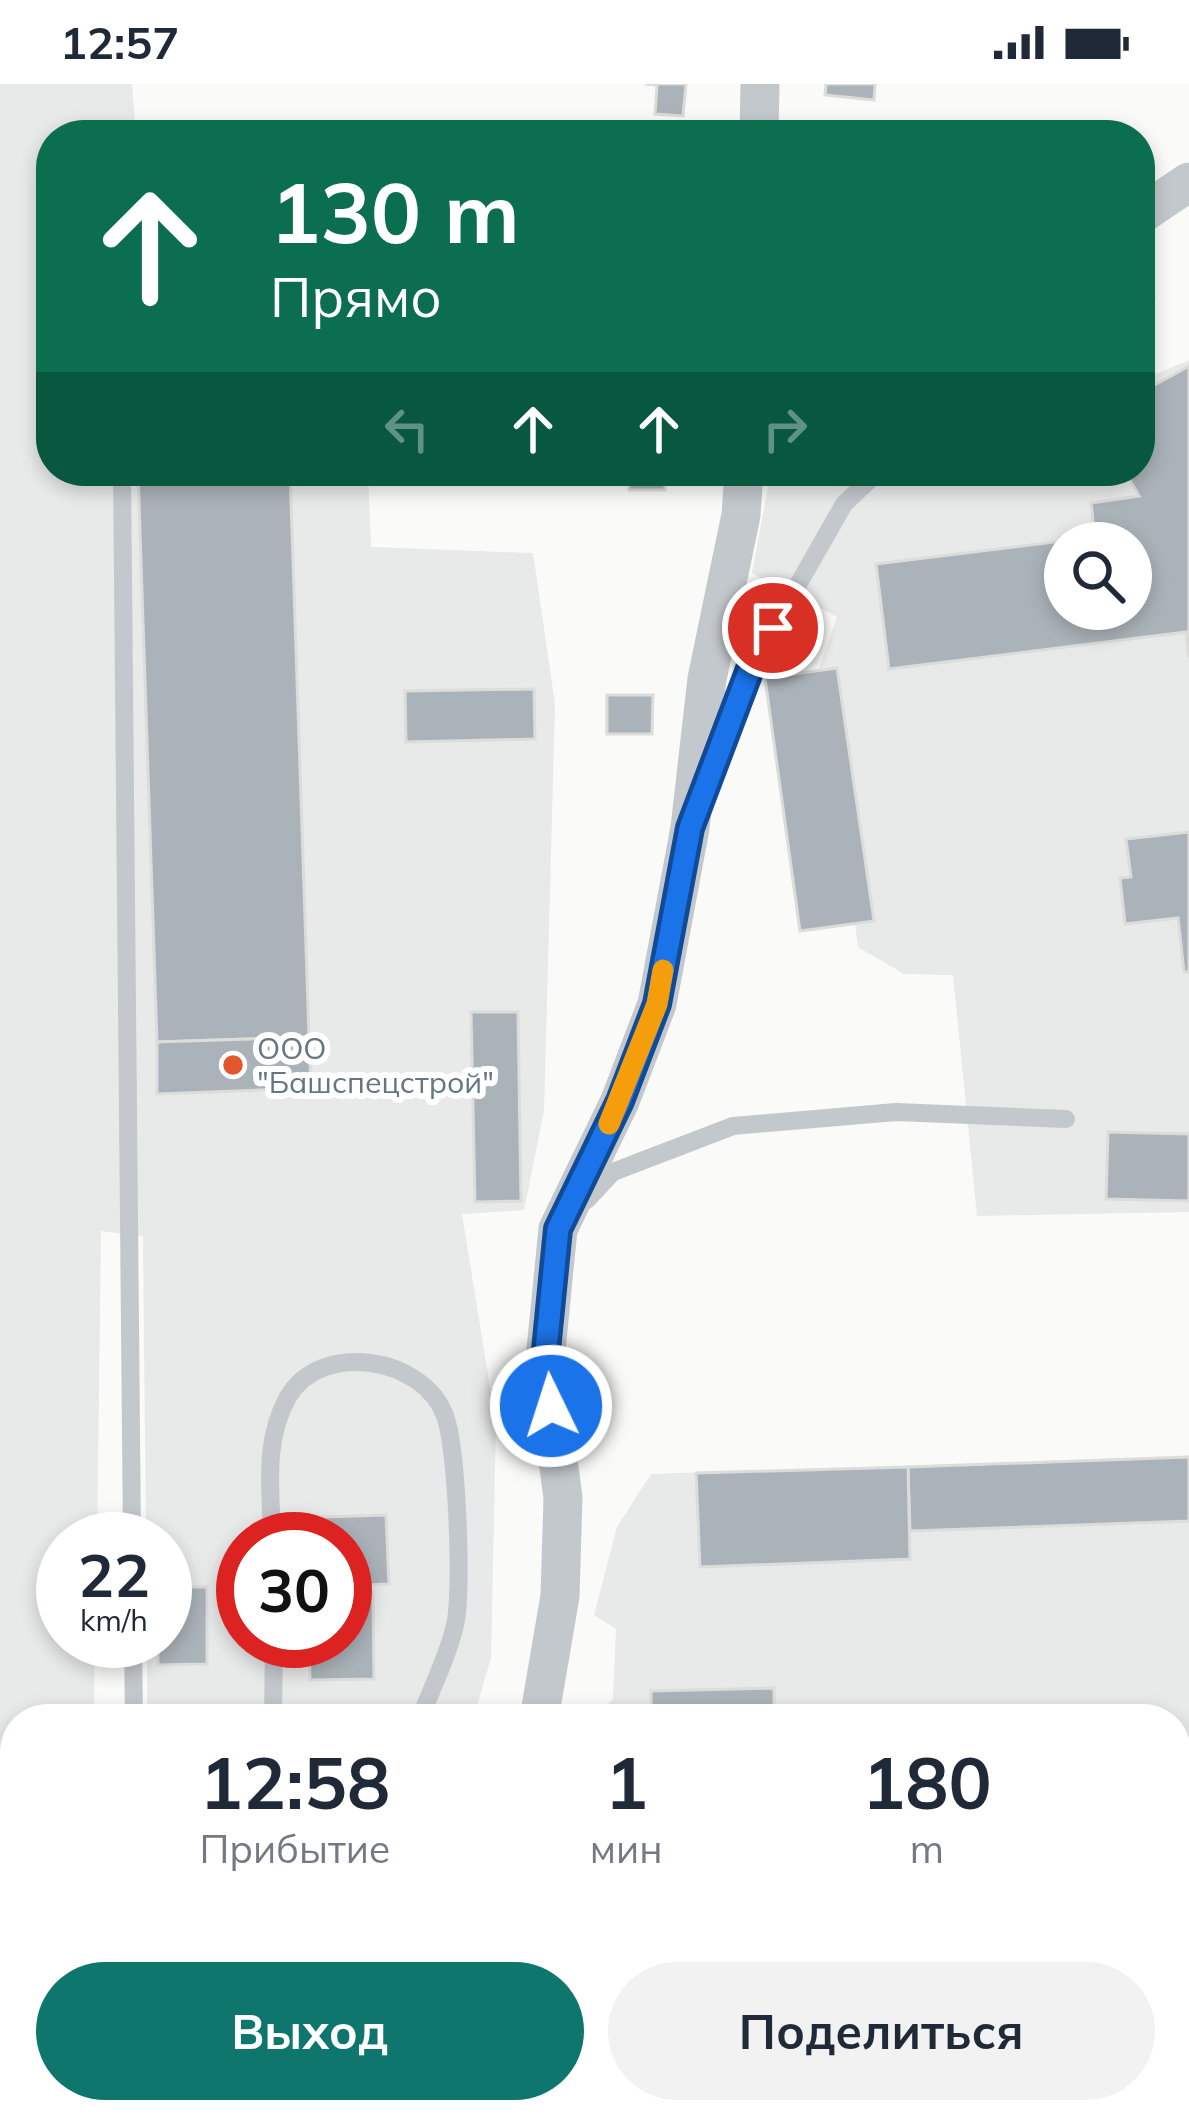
<!DOCTYPE html>
<html lang="ru">
<head>
<meta charset="utf-8">
<style>
  :root { --surface:#fff; --page:#f2f2f3; --text:#1f2937; --muted:#747a83; --accent:#0f766e }
  body { margin:0; font-family:Mulish,sans-serif; background:var(--page); color:var(--text); height:100vh; display:flex; flex-direction:column; font-size:45px; white-space:nowrap }
  * { box-sizing:border-box; margin:0 }
  p { font-size:39px; color:var(--muted) }
  .icon { flex:none; width:66px; height:66px; fill:none; stroke:currentColor; stroke-width:2; stroke-linecap:round; stroke-linejoin:round }
  .map { position:relative; flex:1; overflow:hidden }
  .drawer { position:absolute; left:0px; top:1620px; width:1191px; height:420px; display:flex; flex-direction:column; background:var(--surface); border-radius:48px 48px 0 0; box-shadow:0 6px 18px #0003 }
  .drawer>* { flex:none }
  .banner { position:absolute; left:36px; top:36px; width:1119px; height:366px; border-radius:48px; box-shadow:0 6px 18px #0003; background:#0b6e4f; color:#fff; overflow:hidden }
  .fabs { position:absolute; left:1044px; top:438px; display:grid; gap:24px }
  .fabs a { display:grid; place-items:center; width:108px; height:108px; border-radius:50%; background:var(--surface); box-shadow:0 6px 18px #0003; font-size:60px }
  .speed { position:absolute; left:36px; top:1428px; display:flex; gap:24px; font-size:60px; font-weight:700; text-align:center }
  .speed>* { display:grid; place-content:center; width:156px; height:156px; border-radius:50%; background:var(--surface); box-shadow:0 6px 18px #0003; line-height:1 }
  .speed small { font-size:30px; font-weight:400 }
  .speed .limit { border:18px solid #d22; background:#fff; color:#111 }
  .pin { position:absolute; display:grid; place-items:center; width:102px; height:102px; color:#fff; margin:-51px; border:6px solid #fff; border-radius:50%; box-shadow:0 3px 12px #0007 }
  .me { position:absolute; width:132px; margin:-66px; rotate:356deg; stroke-linejoin:round; filter:drop-shadow(0 0 9px #0008) }
  .turn { display:flex; align-items:center; gap:42px; height:252px; padding:0 36px; font-size:54px }
  .turn .icon { width:156px; height:156px; stroke-width:2.5 }
  .turn b { display:block; font-size:84px; line-height:102px }
  .lanes { display:flex; align-items:center; height:114px; padding:0 36px; background:#0003; justify-content:center; gap:60px; direction:ltr }
  .lanes .off { opacity:.35 }
  .eta { display:flex; justify-content:space-evenly; align-items:center; height:204px; text-align:center }
  .eta b { font-size:72px; font-weight:700; line-height:84px }
  .button { display:flex; gap:24px; margin-top:auto; padding:24px 36px }
  .button a { flex:1; height:138px; border-radius:72px; background:var(--accent); color:#fff; font-size:48px; font-weight:700; line-height:138px; text-align:center }
  .button a+a { background:var(--page); color:var(--text) }
  .status { display:flex; justify-content:space-between; align-items:center; height:84px; padding:0 60px; background:var(--surface); direction:ltr }
  .status svg { height:33px; fill:currentColor }
  .map>svg:first-child { display:block }
  .built { fill:#e8e9e9; fill-rule:evenodd }
  .building { fill:#aab3b9; stroke:#dcdcda; stroke-width:3; fill-rule:evenodd }
  .lines { fill:none; stroke-linecap:round; stroke-linejoin:round }
  .lane { stroke:#c3c8cc; stroke-width:18 }
  .street { stroke:#c3c8cc; stroke-width:39 }
  .route-casing { stroke:#114b97; stroke-width:30 }
  .route { stroke:#1a73e8; stroke-width:21 }
  .slow { stroke:#f59e0b; stroke-width:21 }
  .poi-dot { fill:#e4572e; stroke:#fff; stroke-width:4.5 }
  .labels { text-anchor:middle; dominant-baseline:central; stroke-width:12; stroke-linejoin:round; paint-order:stroke }
  .poi-label { font-size:30px; fill:#657683; stroke:#fff; text-anchor:start }
</style>
</head>
<body>
<div class="status"><b>12:57</b><svg viewBox="0 0 49 12"><path d="M0 12V9h3v3zM5 12V6h3v6zM10 12V3h3v9zM15 12V0h3v12zM26 1h20v11H26zM47 4h2v5h-2z"/></svg></div>
<div class="map">
<svg width="1189" height="2040" viewBox="0 0 1189 2040">
  <rect width="100%" height="100%" fill="#fafaf8"/>
  <g class="built">
    <path d="M 0,0 L 132,0 L 136,51 L 51,51 L 51,387 L 368,387 L 371,463 L 533,469 L 555,620 L 544,1027 L 524,1126 L 462,1130 L 496,1340 L 491,1574 L 473,1635 L 147,1635 L 147,1557 L 165,1557 L 165,1455 L 146,1455 L 143,1152 L 101,1147 L 97,1455 L 63,1455 L 63,1557 L 95,1557 L 94,1635 L 15,1635 L 15,1826 L 0,1845 ZM 243,1455 L 345,1455 L 345,1557 L 243,1557 Z"/>
    <path d="M 1189,276 L 1189,1128 L 977,1132 L 953,891 L 904,890 L 858,863 L 855,839 L 800,847 L 765,594 L 818,587 L 837,533 L 752,489 L 771,387 L 1140,387 L 1140,297 ZM 1065,459 L 1131,459 L 1131,525 L 1065,525 Z"/>
    <path d="M 1189,1373 L 1189,1905 L 1176,1907 L 1176,1635 L 592,1635 L 613,1615 L 616,1545 L 594,1531 L 617,1443 L 651,1390 Z"/>
    <path d="M 666,2025 L 826,2025 L 827,2040 L 519,2040 Z"/>
  </g>
  <g class="building">
    <path d="M 645,0 L 686,0 L 683,32 L 655,30 L 657,1 Z"/>
    <path d="M 826,0 L 875,0 L 874,16 L 825,11 Z"/>
    <path d="M 1140,172 L 1154,213 L 1140,219 Z"/>
    <path d="M 1189,282 L 1189,574 L 1186,548 L 889,585 L 876,480 L 1095,453 L 1091,419 L 1139,412 L 1125,387 L 1140,387 L 1140,309 ZM 1065,459 L 1131,459 L 1131,525 L 1065,525 Z"/>
    <path d="M 138,387 L 290,387 L 309,953 L 157,958 Z"/>
    <rect x="629" y="387" width="36" height="19"/>
    <path d="M 837,584 L 874,837 L 800,847 L 765,594 Z"/>
    <path d="M 534,605 L 535,655 L 406,658 L 405,607 Z"/>
    <path d="M 607,611 L 653,611 L 652,650 L 607,650 Z"/>
    <path d="M 1189,748 L 1189,888 L 1184,888 L 1178,834 L 1125,840 L 1120,794 L 1131,793 L 1126,755 Z"/>
    <path d="M 471,928 L 518,928 L 521,1117 L 475,1118 Z"/>
    <path d="M 309,953 L 311,1004 L 157,1010 L 157,958 Z"/>
    <path d="M 1108,1048 L 1189,1050 L 1189,1117 L 1106,1115 Z"/>
    <path d="M 1189,1373 L 1189,1437 L 910,1447 L 908,1383 Z"/>
    <path d="M 908,1383 L 910,1475 L 700,1483 L 696,1389 Z"/>
    <path d="M 386,1431 L 389,1500 L 345,1502 L 345,1455 L 323,1455 L 322,1433 Z"/>
    <path d="M 165,1503 L 207,1503 L 207,1580 L 158,1581 L 158,1557 L 165,1557 Z"/>
    <path d="M 345,1509 L 373,1509 L 374,1595 L 310,1596 L 309,1557 L 345,1557 Z"/>
    <path d="M 774,1604 L 774,1635 L 651,1635 L 651,1607 Z"/>
    <path d="M 1189,1840 L 1189,1905 L 1176,1907 L 1176,1842 Z"/>
  </g>
  <g class="lines">
    <g class="lane">
      <path d="M 122,387 L 132,1455"/>
      <path d="M 711,689 L 750,585 L 844,420 L 879,387"/>
      <path d="M 587,1116 L 613,1088 L 733,1042 L 896,1028 L 1066,1035"/>
      <path d="M 272,1455 C 271,1406 263,1357 288,1313 C 321,1256 424,1273 445,1332 C 457,1363 463,1509 455,1541 C 448,1573 431,1605 420,1635"/>
      <path d="M 133,1557 L 134,1635"/>
      <path d="M 273,1635 L 274,1557"/>
      <path d="M 0,1929 L 15,1907"/>
    </g>
    <g class="street">
      <path d="M 759,51 L 760,0"/>
      <path d="M 1140,131 L 1189,98"/>
      <path d="M 539,1635 L 560,1512 L 563,1414 L 545,1276 L 558,1145 L 620,1017 L 657,920 L 690,744 L 707,595 L 741,431 L 744,387"/>
      <path d="M 1176,1926 L 1189,1925"/>
      <path d="M 16,2040 L 210,2025"/>
    </g>
  </g>
  <g class="lines">
    <defs>
      <path id="route" d="M 551,1322 L 545,1276 L 558,1145 L 620,1017 L 657,920 L 690,744 L 750,585 L 773,544"/>
    </defs>
    <use href="#route" class="route-casing"/>
    <use href="#route" class="route"/>
    <path class="slow" d="M 609,1040 L 657,920 L 663,886"/>
  </g>
  <circle class="poi-dot" cx="233" cy="981" r="12"/>
  <g class="labels">
    <g class="poi-label">
      <text x="257" y="964">ООО<tspan x="257" dy="34">"Башспецстрой"</tspan></text>
    </g>
  </g>
</svg>
<div class="fabs">
<a><svg class="icon" aria-label="search" viewBox="0 0 24 24"><circle cx="10" cy="10" r="6"/><path d="M15 15l6 6"/></svg></a>
</div>
<div class="speed"><div>22<small>km/h</small></div><div class="limit">30</div></div>
<div class="pin" style="left:773px;top:544px;background:#d93025"><svg class="icon" aria-label="arrive" viewBox="0 0 24 24"><path d="M6 21V4h12l-3 4 3 4H6"/></svg></div>
<svg class="me" style="left:551px;top:1322px" viewBox="-20 -20 40 40"><circle r="17" fill="#1a73e8" stroke="#fff" stroke-width="3"/><path d="M0-11L8 9 0 5-8 9z" fill="#fff"/></svg>
<div class="banner">
<div class="turn"><svg class="icon" aria-label="ahead" viewBox="0 0 24 24"><path d="M12 20V5M6 11l6-6 6 6"/></svg><div><b>130 m</b>Прямо</div></div>
<div class="lanes"><svg class="icon off" aria-label="left" viewBox="0 0 24 24"><path d="M17 20v-9H6M10 6l-5 5 5 5"/></svg><svg class="icon" aria-label="ahead" viewBox="0 0 24 24"><path d="M12 20V5M6 11l6-6 6 6"/></svg><svg class="icon" aria-label="ahead" viewBox="0 0 24 24"><path d="M12 20V5M6 11l6-6 6 6"/></svg><svg class="icon off" aria-label="right" viewBox="0 0 24 24"><path d="M7 20v-9h11M14 6l5 5-5 5"/></svg></div>
</div>
<section class="drawer">
<div class="eta">
<div><b>12:58</b><p>Прибытие</p></div>
<div><b>1</b><p>мин</p></div>
<div><b>180</b><p>m</p></div>
</div>
<div class="button"><a>Выход</a><a>Поделиться</a></div>
</section>
</div>
</body>
</html>
